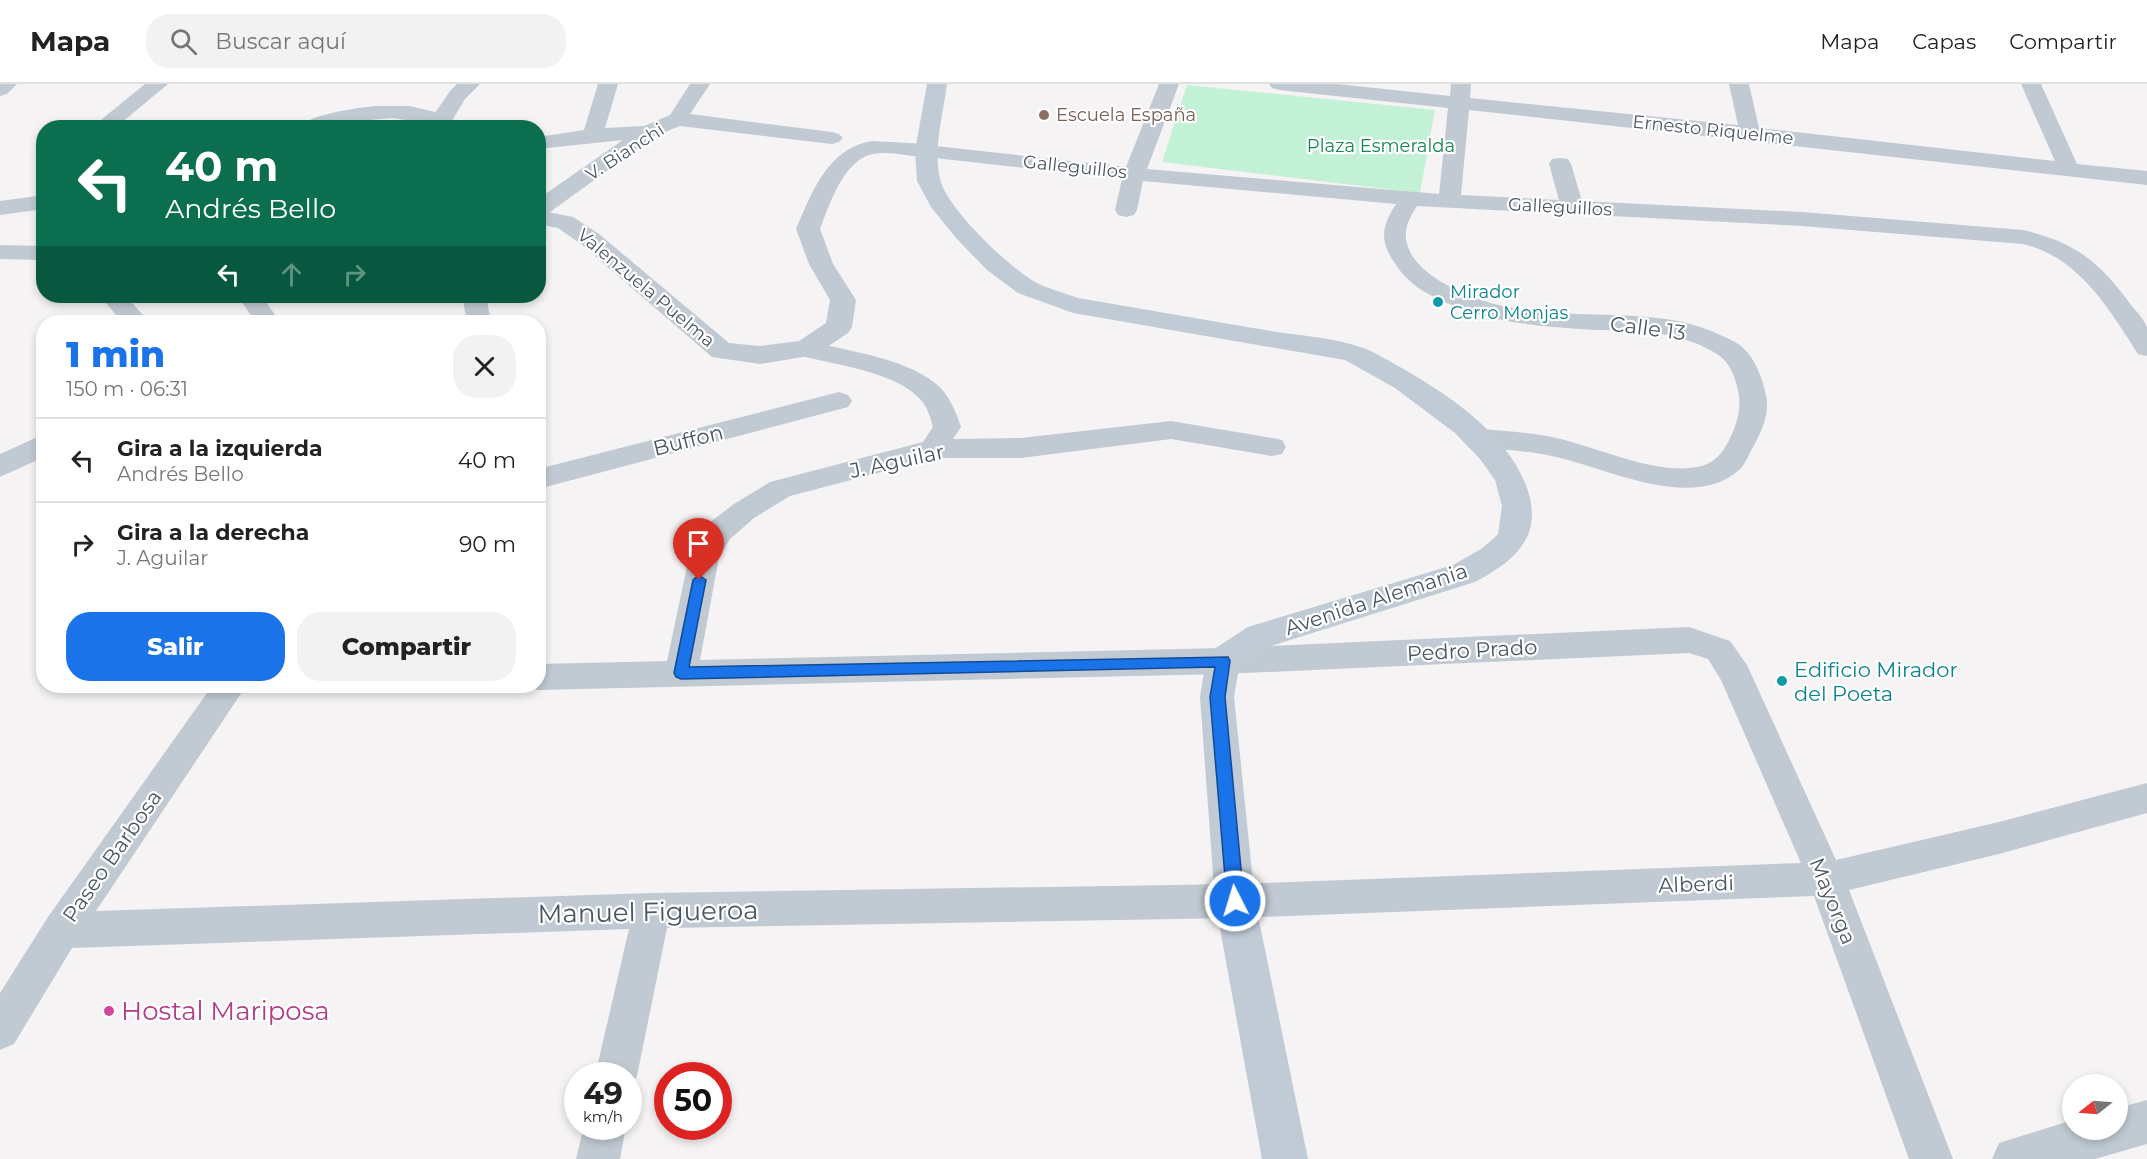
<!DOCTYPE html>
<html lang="es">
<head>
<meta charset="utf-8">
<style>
  :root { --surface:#fff; --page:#f2f2f2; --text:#222; --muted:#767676; --line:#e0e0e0; --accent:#1a73e8 }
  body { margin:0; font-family:Montserrat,sans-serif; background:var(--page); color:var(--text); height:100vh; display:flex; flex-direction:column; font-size:22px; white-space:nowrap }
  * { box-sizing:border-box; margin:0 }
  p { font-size:20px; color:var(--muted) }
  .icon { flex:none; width:33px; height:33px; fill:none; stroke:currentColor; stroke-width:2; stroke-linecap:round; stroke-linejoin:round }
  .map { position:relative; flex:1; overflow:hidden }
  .panel { position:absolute; left:36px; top:231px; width:510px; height:378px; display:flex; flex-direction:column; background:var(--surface); border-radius:24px; box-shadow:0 3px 9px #0003 }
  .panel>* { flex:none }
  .guide { position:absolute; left:36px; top:36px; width:510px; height:183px; border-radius:24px; box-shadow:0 3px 9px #0003; background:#0b6e4f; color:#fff; overflow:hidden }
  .needle { width:39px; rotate:253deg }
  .buttons { position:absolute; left:2062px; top:990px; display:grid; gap:12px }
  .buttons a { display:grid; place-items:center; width:66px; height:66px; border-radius:50%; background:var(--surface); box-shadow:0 3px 9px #0003; font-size:30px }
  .speed { position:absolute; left:564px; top:978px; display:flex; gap:12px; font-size:30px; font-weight:700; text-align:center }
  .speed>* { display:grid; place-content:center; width:78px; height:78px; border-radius:50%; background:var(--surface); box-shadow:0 3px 9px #0003; line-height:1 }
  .speed small { font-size:15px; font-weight:400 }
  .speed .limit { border:9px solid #d22; background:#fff; color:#111 }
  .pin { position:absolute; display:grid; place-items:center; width:51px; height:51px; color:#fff; margin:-62px -26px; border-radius:50% 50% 50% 0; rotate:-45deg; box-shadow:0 0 6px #0007 }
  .pin .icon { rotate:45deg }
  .me { position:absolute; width:66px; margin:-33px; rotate:355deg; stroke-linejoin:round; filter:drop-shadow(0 0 4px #0008) }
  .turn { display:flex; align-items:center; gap:21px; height:126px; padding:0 30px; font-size:27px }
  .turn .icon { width:78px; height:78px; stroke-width:2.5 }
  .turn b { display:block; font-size:42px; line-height:51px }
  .lanes { display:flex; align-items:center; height:57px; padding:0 30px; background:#0003; justify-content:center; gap:30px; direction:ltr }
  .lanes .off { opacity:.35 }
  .round { display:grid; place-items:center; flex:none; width:63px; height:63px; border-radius:24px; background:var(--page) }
  .overview { display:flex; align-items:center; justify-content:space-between; height:102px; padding:0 30px }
  h1 { font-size:36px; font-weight:800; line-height:45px; color:var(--accent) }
  .button { display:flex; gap:12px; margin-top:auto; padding:12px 30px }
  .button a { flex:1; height:69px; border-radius:24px; background:var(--accent); color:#fff; font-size:24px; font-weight:800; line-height:69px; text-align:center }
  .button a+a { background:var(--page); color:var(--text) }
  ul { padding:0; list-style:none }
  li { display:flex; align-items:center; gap:18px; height:84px; padding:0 30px; border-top:2px solid var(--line) }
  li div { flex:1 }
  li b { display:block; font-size:22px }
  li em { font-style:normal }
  header { display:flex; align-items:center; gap:36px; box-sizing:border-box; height:84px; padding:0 30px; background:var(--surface); border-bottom:2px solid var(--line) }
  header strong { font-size:28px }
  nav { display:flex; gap:33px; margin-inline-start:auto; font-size:21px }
  .search { width:420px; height:54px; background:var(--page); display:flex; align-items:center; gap:15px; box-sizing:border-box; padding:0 21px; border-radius:24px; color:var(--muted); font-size:22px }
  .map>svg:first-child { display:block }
  .green { fill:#c3f1d5 }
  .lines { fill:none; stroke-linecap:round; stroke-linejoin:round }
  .minor { fill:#c1cad2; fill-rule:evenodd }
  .tertiary { fill:#c1cad2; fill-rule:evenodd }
  .secondary { fill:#c1cbd6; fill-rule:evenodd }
  .route { fill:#1a73e8; stroke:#114b97; stroke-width:1.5 }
  .education-dot { fill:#8d6e63; stroke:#fff; stroke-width:2 }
  .culture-dot { fill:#0f9aa8; stroke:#fff; stroke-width:2 }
  .hotel-dot { fill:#d1479c; stroke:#fff; stroke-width:2 }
  .labels { text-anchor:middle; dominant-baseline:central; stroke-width:4.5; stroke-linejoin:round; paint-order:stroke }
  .far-education-label { font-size:18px; fill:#785e54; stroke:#fff; text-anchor:start }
  .far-street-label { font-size:18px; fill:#4a5661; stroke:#fff }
  .far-park-label { font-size:18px; fill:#17864f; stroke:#fff }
  .far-culture-label { font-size:18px; fill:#0d838f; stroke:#fff; text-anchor:start }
  .street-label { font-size:21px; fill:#4a5661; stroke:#fff }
  .culture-label { font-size:21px; fill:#0d838f; stroke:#fff; text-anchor:start }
  .near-street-label { font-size:26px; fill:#4a5661; stroke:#fff }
  .near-hotel-label { font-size:26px; fill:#b23c85; stroke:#fff; text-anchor:start }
</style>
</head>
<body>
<header>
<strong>Mapa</strong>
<div class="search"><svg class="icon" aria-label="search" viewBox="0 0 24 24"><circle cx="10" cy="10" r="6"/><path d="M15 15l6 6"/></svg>Buscar aquí</div>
<nav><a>Mapa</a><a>Capas</a><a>Compartir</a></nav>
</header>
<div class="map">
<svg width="2147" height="1075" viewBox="0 0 2147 1075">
  <rect width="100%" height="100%" fill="#f5f3f3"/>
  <path class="green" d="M 1187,1 L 1435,26 L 1420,109 L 1162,78 Z"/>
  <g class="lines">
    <g class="minor">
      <path d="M 145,0 L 168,0 L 115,44 L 91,44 Z"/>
      <path d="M 598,0 L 618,0 L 605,44 L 644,42 L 670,31 L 690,0 L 710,0 L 690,30 L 832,48 L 839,50 L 843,54 L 839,58 L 832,60 L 680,42 L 655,52 L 546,131 L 538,133 L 538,115 L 623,56 L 538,65 L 538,53 L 584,46 Z"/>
      <path d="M 1159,0 L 1179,0 L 1147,85 L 1439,110 L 1448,24 L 1279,6 L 1272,4 L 1269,0 L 1337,0 L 1450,12 L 1451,0 L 1471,0 L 1470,14 L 1738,41 L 1729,0 L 1749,0 L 1759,44 L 2055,77 L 2021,0 L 2041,0 L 2077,80 L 2147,87 L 2147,101 L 1469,26 L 1461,111 L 1559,116 L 1549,80 L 1552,75 L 1560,74 L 1568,75 L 1571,80 L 1582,117 L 1802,128 L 2023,146 C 2075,158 2100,178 2131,221 C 2136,227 2145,236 2147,244 C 2147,252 2147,264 2147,272 L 2138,270 C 2109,225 2079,173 2023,160 L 1802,142 L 1417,122 C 1412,130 1407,138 1406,147 C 1401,188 1472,216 1503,222 C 1556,234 1612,228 1666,235 C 1690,238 1714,247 1735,258 C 1753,268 1762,292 1766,311 C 1770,329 1762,347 1753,363 C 1749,370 1745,381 1739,386 C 1692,428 1607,384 1556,373 C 1531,367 1504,366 1479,363 L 1469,361 L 1465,354 L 1469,347 L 1479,345 C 1504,347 1531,348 1556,354 C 1598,363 1658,393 1702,382 C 1717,378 1726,364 1732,350 C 1739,333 1742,321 1737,302 C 1730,277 1723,272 1700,261 C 1668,247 1632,247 1597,246 C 1545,243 1495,240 1447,219 C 1424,209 1407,199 1394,178 C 1379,156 1382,142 1396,120 L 1143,97 L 1137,126 L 1134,131 L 1126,133 L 1118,131 L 1115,126 L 1122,95 L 926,73 L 918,72 L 915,67 L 918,62 L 926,61 L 1126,83 Z"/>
      <path d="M 375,22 L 409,22 L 449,31 L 452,35 L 449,39 L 442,41 L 392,34 L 358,37 L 330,44 L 298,44 C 308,30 358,24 375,22 Z"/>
      <path d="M 44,111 L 44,125 L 0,131 L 0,117 Z"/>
      <path d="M 238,212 L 262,212 L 280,238 L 255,238 Z"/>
      <path d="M 462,212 L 486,212 L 491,238 L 467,238 Z"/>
      <path d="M 806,257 C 845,266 904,274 935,299 C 948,309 956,327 961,343 L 953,355 L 1021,354 L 1171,337 L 1272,354 L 1282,356 L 1286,363 L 1282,370 L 1272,372 L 1171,355 L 1021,374 L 935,374 L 790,412 L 754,434 L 730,455 L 719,473 L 700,576 L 1223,564 L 1689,543 L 1730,557 L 1747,581 L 1836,776 L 1999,738 L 2147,699 L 2147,729 L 1999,770 L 1849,806 L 1953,1075 L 1909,1075 L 1814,812 L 1235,834 L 667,844 L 637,992 L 628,1007 L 628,992 L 595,992 L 629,845 L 72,864 L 14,960 L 0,966 L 0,909 L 48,833 L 212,602 L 246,602 L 96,827 L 652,809 L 1235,800 L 1801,779 L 1721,596 L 1708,575 L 1689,569 L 1223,590 L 538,606 L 526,602 L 538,602 L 538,580 L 667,577 L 689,473 L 709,439 L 734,420 L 770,398 L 923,358 L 933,343 C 930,332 927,322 919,314 C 894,287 831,280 797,271 L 793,265 L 797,259 Z"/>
      <path d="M 839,308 L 848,311 L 852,317 L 848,323 L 538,405 L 538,385 Z"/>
      <path d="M 584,1042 L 626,1042 L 620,1075 L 576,1075 Z"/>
    </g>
    <g class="tertiary">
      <path d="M 0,0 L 17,0 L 7,10 L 0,12 Z"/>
      <path d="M 457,0 L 480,0 L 465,15 L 453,35 L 455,44 L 433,44 L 431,35 L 450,7 Z"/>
      <path d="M 872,57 L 926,60 L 934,62 L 937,67 L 934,72 L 926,74 C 908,72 886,66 869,71 C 842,80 829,122 820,145 L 833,180 L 856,216 L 852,243 L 848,249 L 815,271 L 760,280 L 712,273 L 581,160 L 558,144 L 538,140 L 538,126 L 573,133 L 599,150 L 729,259 L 760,262 L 799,257 L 826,239 L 830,216 L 809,180 L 796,145 C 812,108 828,64 872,57 Z"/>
      <path d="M 0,161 L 44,162 L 44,176 L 0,175 Z"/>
      <path d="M 100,212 L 126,212 L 149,238 L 122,238 Z"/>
      <path d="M 44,350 L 44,373 L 0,393 L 0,370 Z"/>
      <path d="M 2147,1016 L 2147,1060 L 2095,1075 L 1992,1075 L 1999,1059 L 2073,1036 L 2073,1046 L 2118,1046 L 2118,1024 Z"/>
    </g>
    <path class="secondary" d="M 927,0 L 947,0 C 943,31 933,64 940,95 C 947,125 1009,183 1035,198 C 1048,205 1065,209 1078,214 C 1142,225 1206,236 1271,247 C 1299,252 1332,253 1360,263 C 1374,267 1387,276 1400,283 C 1449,311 1510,351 1528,407 C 1543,454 1513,478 1475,498 L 1271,562 L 1239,584 L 1234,613 L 1255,817 L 1308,1075 L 1262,1075 L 1215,817 L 1200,613 L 1206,577 L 1211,567 L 1248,543 L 1453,481 L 1481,465 L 1493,455 L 1498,450 L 1502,422 L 1495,396 L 1480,375 L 1455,349 L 1395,304 L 1345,276 L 1073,229 L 1018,209 L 987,186 L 956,154 L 931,123 L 917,97 L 915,67 Z"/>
  </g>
  <path class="route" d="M 699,491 L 706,496 L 689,583 L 1228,573 L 1230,577 L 1225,613 L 1244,817 L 1241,822 L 1235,824 L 1230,822 L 1227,817 L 1210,613 L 1215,583 L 681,595 L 676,593 L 674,589 L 693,496 Z"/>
  <circle class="education-dot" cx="1044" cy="31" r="6"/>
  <g class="culture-dot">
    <circle cx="1438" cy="218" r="6"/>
    <circle cx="1782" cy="597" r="6"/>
  </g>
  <circle class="hotel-dot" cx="109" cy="927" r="6"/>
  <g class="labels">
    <g class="far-education-label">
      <text x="1056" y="31">Escuela España</text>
    </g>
    <g class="far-street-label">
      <text transform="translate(1713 46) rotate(6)">Ernesto Riquelme</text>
      <text transform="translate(625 68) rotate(-33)">V. Bianchi</text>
      <text transform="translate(1075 83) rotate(6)">Galleguillos</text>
      <text transform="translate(1560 123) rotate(3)">Galleguillos</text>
      <text transform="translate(646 204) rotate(40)">Valenzuela Puelma</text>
    </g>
    <g class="far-park-label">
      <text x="1381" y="62">Plaza Esmeralda</text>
    </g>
    <g class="far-culture-label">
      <text x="1450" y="208">Mirador<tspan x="1450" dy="21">Cerro Monjas</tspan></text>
    </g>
    <g class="street-label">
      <text transform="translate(1648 244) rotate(7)">Calle 13</text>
      <text transform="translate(688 356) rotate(-14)">Buffon</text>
      <text transform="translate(897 377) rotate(-12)">J. Aguilar</text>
      <text transform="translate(1376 515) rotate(-18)">Avenida Alemania</text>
      <text transform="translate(1472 566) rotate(-3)">Pedro Prado</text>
      <text transform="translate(112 772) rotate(-55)">Paseo Barbosa</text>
      <text transform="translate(1696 800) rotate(-2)">Alberdi</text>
      <text transform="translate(1833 817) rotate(68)">Mayorga</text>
    </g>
    <g class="culture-label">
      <text x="1794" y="585">Edificio Mirador<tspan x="1794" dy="24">del Poeta</tspan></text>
    </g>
    <g class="near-street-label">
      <text transform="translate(648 828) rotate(-1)">Manuel Figueroa</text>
    </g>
    <g class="near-hotel-label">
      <text x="121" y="927">Hostal Mariposa</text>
    </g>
  </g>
</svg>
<div class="buttons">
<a><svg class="needle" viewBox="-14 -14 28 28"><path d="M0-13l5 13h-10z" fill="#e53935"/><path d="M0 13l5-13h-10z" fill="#767676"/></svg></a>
</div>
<div class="speed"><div>49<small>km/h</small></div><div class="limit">50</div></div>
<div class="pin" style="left:699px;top:496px;background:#d93025"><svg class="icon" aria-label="arrive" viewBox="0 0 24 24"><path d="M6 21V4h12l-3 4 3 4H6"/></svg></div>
<svg class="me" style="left:1235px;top:817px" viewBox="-20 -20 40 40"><circle r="17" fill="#1a73e8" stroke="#fff" stroke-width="3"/><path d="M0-11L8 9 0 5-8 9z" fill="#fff"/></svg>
<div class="guide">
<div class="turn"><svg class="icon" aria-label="left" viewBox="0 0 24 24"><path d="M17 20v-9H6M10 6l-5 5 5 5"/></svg><div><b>40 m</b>Andrés Bello</div></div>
<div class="lanes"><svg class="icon" aria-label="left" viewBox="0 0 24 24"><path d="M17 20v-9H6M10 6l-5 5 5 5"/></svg><svg class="icon off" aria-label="ahead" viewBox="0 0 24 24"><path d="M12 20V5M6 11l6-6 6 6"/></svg><svg class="icon off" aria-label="right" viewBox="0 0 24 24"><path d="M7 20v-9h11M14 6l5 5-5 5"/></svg></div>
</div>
<section class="panel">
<div class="overview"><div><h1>1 min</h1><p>150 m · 06:31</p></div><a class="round"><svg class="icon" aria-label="close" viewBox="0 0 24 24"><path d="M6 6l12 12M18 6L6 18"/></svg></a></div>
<ul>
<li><svg class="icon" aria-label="left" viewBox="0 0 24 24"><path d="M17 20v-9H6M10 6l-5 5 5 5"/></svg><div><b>Gira a la izquierda</b><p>Andrés Bello</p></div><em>40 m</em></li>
<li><svg class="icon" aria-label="right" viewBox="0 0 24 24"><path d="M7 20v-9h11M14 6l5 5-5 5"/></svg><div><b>Gira a la derecha</b><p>J. Aguilar</p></div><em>90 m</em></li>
</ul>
<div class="button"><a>Salir</a><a>Compartir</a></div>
</section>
</div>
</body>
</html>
